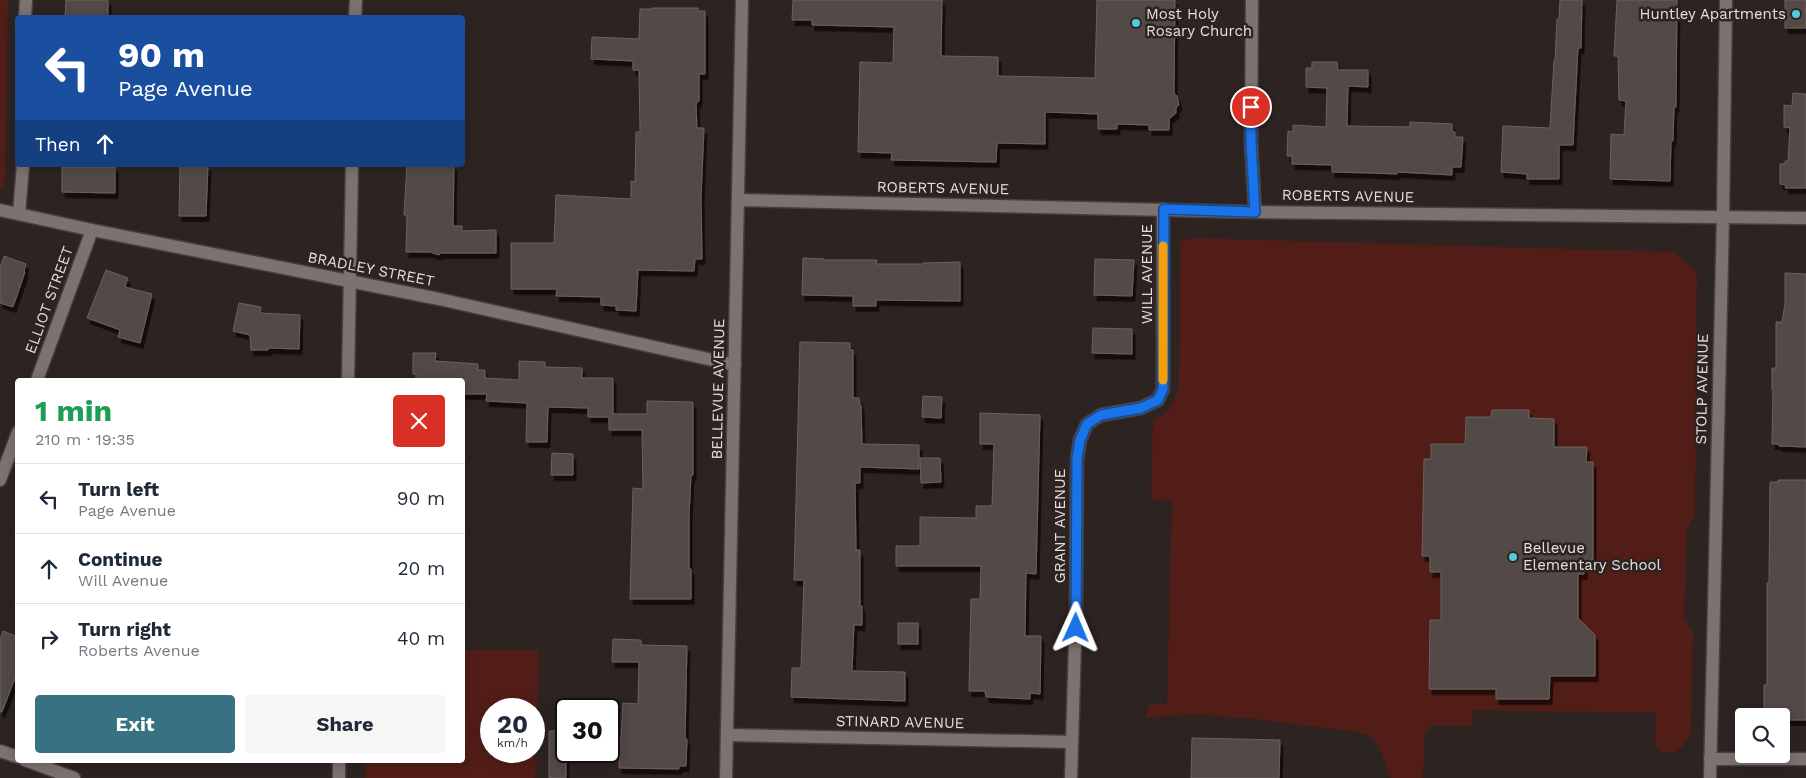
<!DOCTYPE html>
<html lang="en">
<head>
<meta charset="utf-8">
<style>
  :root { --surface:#fff; --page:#f6f6f7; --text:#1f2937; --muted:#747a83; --line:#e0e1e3; --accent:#377182 }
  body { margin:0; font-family:"Work Sans",sans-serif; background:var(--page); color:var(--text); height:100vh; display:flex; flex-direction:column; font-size:19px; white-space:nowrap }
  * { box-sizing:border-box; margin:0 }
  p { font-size:16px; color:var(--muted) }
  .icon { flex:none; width:28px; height:28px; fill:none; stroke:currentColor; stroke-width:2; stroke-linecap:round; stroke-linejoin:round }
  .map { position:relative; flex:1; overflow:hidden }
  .side { position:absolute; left:15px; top:378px; width:450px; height:385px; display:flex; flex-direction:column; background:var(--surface); border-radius:5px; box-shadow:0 2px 12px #0003 }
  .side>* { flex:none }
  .banner { position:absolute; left:15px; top:15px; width:450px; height:152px; border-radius:5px; box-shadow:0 2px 12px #0003; background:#1a4fa0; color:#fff; overflow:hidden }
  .fabs { position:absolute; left:1735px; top:708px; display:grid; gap:10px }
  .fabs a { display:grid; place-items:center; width:55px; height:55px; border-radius:5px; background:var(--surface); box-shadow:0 2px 12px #0003; font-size:25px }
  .speed { position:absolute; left:480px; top:698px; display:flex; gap:10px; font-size:25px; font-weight:700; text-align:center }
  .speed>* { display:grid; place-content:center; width:65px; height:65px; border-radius:50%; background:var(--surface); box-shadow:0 2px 12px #0003; line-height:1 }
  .speed small { font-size:12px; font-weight:400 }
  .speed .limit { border:2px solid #111; border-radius:8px; background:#fff; color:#111 }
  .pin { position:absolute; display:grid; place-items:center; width:42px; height:42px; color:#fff; margin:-21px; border:2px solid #fff; border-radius:50%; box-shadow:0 1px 5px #0007 }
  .me { position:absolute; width:55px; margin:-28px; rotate:1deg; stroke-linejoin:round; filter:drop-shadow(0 0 4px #0008) }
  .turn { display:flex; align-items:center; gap:18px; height:105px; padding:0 20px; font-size:22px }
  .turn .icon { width:65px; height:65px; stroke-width:2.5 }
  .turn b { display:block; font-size:35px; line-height:42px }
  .then { display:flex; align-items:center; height:48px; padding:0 20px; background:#0003; gap:10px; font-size:19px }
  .round { display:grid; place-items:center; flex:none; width:52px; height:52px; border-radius:5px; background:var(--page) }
  .headline { display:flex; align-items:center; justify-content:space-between; height:85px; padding:0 20px }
  h1 { font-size:30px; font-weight:700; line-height:38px; color:#1e9e55 }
  .primary-button { display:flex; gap:10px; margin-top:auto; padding:10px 20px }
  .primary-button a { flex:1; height:58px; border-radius:5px; background:var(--accent); color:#fff; font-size:20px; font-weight:700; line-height:58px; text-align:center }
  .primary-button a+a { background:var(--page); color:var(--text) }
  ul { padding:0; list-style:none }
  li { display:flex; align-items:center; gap:15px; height:70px; padding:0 20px; border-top:1px solid var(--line) }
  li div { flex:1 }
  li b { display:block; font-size:19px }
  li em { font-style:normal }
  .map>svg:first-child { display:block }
  .green { fill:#521d16; fill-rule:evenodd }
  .building { fill:#534947; stroke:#6c615f; filter:url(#shadow) }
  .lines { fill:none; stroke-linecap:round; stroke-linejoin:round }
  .minor-casing { stroke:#473f3e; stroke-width:15 }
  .tertiary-casing { stroke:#473f3e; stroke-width:15 }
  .secondary-casing { stroke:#473f3e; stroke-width:15 }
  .minor { stroke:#7d7270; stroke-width:12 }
  .tertiary { stroke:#7d7270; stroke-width:12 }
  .secondary { stroke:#7d7270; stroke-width:12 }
  .route-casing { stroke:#114b97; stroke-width:12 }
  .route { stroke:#1a73e8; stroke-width:9 }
  .slow { stroke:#f59e0b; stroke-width:9 }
  .poi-dot { fill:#54cadd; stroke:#2d2422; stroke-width:2 }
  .labels { text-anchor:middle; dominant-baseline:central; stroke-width:5; stroke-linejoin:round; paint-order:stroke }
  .poi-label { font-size:15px; fill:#e5dedd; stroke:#2d2422; text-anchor:start }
  .street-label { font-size:15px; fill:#e5dedd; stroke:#2d2422 }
</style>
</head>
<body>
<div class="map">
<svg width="1806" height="778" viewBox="0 0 1806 778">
  <defs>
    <filter id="shadow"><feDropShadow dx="3" dy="5.5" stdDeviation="0" flood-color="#0009"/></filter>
  </defs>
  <rect width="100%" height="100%" fill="#2d2422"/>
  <g class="green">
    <path d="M 0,0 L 8,0 L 5,178 L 4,185 L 0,189 Z"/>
    <path d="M 1194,238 L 1674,252 L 1697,273 L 1695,514 L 1687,529 L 1684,618 L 1693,632 L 1691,731 C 1686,745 1678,756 1661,752 L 1655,744 L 1656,713 L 1473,710 L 1472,726 L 1432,725 L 1425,732 L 1423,778 L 1391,778 L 1381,752 L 1374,738 L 1357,732 L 1254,719 L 1193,714 L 1145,718 L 1150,704 L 1167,704 L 1172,501 L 1151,500 L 1153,420 C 1171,413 1173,403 1179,386 L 1180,242 ZM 1492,410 L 1529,410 L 1529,418 L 1554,419 L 1554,440 L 1561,447 L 1586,447 L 1586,462 L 1593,462 L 1593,496 L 1584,560 L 1584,574 L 1578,574 L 1578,618 L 1595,635 L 1595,676 L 1550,676 L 1549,699 L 1497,699 L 1496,689 L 1429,689 L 1430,620 L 1441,620 L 1441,572 L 1430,556 L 1422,556 L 1424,460 L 1431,459 L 1431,444 L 1460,444 L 1465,439 L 1466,417 L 1491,417 Z"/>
    <path d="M 463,650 L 539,650 L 535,778 L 365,778 L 366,760 L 462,760 ZM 491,709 L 534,709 L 534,751 L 491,751 Z"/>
  </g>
  <g class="building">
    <path d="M 66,0 L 108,0 L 108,18 L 65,18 Z"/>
    <path d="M 793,0 L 942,0 L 941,56 L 998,57 L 998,76 L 1095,78 L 1097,0 L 1175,0 L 1174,93 L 1177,96 L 1179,105 L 1176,108 L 1176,113 L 1169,119 L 1169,130 L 1149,130 L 1149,125 L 1117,124 L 1117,129 L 1098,129 L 1098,114 L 1045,112 L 1045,144 L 997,143 L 996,162 L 891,160 L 892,153 L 858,152 L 860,62 L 893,63 L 894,27 L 812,25 L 812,20 L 792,20 Z"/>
    <path d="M 1560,0 L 1582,0 L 1581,48 L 1578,48 L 1573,145 L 1559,145 L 1559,179 L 1527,179 L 1527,174 L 1501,172 L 1503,126 L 1550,128 L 1554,60 L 1555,60 L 1557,19 L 1559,19 Z"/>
    <path d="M 1617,0 L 1677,0 L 1676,107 L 1674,107 L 1673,141 L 1671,141 L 1670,181 L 1610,179 L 1611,134 L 1624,135 L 1626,101 L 1619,100 L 1618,56 L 1614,56 Z"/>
    <rect x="1785" y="0" width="21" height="28"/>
    <path d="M 652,8 L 698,8 L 698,11 L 705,11 L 705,74 L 699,74 L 699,101 L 696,104 L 697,128 L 704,128 L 701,197 L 702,259 L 695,259 L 694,271 L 638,270 L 636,311 L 616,310 L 616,306 L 601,305 L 601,297 L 556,296 L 557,289 L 511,289 L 511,243 L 554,243 L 556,195 L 631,199 L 631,181 L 635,182 L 636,132 L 640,132 L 639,70 L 633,70 L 633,61 L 591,59 L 592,37 L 639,39 L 640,9 L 652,9 Z"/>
    <path d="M 1312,62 L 1337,62 L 1338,70 L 1368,70 L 1368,87 L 1348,86 L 1347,126 L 1410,127 L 1410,122 L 1452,124 L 1452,131 L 1455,132 L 1455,137 L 1463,137 L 1461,167 L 1452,167 L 1452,175 L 1397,172 L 1397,174 L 1371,173 L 1332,172 L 1332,165 L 1292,164 L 1292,156 L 1287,156 L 1288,131 L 1293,132 L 1293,125 L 1326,127 L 1327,88 L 1306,87 L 1306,68 L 1312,68 Z"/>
    <path d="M 1793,93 L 1806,94 L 1806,188 L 1785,188 L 1786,185 L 1780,184 L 1780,164 L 1785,164 L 1785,161 L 1788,161 L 1790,128 L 1784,127 L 1784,105 L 1792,106 Z"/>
    <path d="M 180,165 L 208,165 L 206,216 L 179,216 Z"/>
    <path d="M 407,165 L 454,165 L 453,226 L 462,226 L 462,231 L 496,230 L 496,253 L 441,253 L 439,255 L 430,252 L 406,252 L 407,215 L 404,215 Z"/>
    <path d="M 62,167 L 115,167 L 115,193 L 62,192 Z"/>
    <path d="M 4,256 L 26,264 L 24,271 L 25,272 L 13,307 L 0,303 L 0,268 Z"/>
    <path d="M 803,258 L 824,259 L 824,260 L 877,260 L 876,264 L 923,264 L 923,263 L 960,262 L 960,301 L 876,300 L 876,306 L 853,306 L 853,296 L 802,295 Z"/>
    <path d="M 1095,259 L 1134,260 L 1132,296 L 1094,295 Z"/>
    <path d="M 106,270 L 128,278 L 125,287 L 152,294 L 140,343 L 118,337 L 120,330 L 87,318 Z"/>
    <path d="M 1785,273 L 1806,274 L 1806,447 L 1779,446 L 1779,444 L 1772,444 L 1773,390 L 1772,390 L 1772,368 L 1776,368 L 1776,322 L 1782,322 L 1785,304 Z"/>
    <path d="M 239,303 L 261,307 L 260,313 L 300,315 L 299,349 L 268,348 L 268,350 L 251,350 L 250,335 L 233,331 Z"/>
    <path d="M 1093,328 L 1132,329 L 1132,354 L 1092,353 Z"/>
    <path d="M 800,342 L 850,343 L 850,350 L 853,350 L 853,398 L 859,398 L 860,405 L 861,405 L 862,444 L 919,445 L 919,469 L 860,467 L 860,483 L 855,483 L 856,550 L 860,550 L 860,606 L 862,606 L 862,625 L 854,625 L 852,671 L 905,672 L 905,701 L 791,697 L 792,668 L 801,668 L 804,580 L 794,580 Z"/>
    <path d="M 413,353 L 436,353 L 435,361 L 478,364 L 478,370 L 485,370 L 485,378 L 519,380 L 519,361 L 545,362 L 545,367 L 582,368 L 582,378 L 613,378 L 613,414 L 647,414 L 647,401 L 693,402 L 693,475 L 691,475 L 689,516 L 689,569 L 691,569 L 691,599 L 630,599 L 633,488 L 643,489 L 642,430 L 609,430 L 609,417 L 588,417 L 588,408 L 548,407 L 547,442 L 526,442 L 527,403 L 486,401 L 487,394 L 462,394 L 462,380 L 416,380 L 416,374 L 413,374 Z"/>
    <path d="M 923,396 L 942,397 L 941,418 L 922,417 Z"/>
    <path d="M 1492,410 L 1529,410 L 1529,418 L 1554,419 L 1554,447 L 1587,447 L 1586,462 L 1593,462 L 1593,560 L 1584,560 L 1584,574 L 1578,574 L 1578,618 L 1595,635 L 1595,676 L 1550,676 L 1549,699 L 1496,699 L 1496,689 L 1429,689 L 1430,620 L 1441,620 L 1441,572 L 1430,572 L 1430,556 L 1422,556 L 1424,459 L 1431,459 L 1431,444 L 1465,444 L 1466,417 L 1491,417 Z"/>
    <path d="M 980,413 L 1040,415 L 1036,574 L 1026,573 L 1025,636 L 1041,636 L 1040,694 L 1030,693 L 1030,699 L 986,697 L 985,691 L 969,691 L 971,599 L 980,599 L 981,566 L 896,566 L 896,546 L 920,546 L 920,517 L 976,518 L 976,506 L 992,506 L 994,444 L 980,444 Z"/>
    <path d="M 552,453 L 573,454 L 573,475 L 551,475 Z"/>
    <path d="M 920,458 L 940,458 L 941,482 L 921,483 Z"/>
    <path d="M 1778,480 L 1806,480 L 1806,720 L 1781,720 L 1781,716 L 1764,716 L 1764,685 L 1767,685 L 1767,583 L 1769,583 L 1770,482 L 1778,482 Z"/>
    <rect x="898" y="623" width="20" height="21"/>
    <path d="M 3,631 L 18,637 L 18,670 L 2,712 L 0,712 L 0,640 Z"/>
    <path d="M 613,639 L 641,640 L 641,645 L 687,646 L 685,739 L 687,739 L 686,766 L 679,766 L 679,769 L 619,768 L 620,738 L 621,738 L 623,703 L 638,704 L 639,662 L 612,662 Z"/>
    <rect x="549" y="731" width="17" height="47"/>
    <path d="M 1192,738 L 1280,740 L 1279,778 L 1191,778 Z"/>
  </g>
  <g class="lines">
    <defs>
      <g id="minor">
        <path d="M 1252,0 L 1251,142 L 1255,212"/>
        <path d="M 25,18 L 26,0"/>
        <path d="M 739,200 L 1255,212 L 1806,218"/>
        <path d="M 0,210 L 92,230 L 439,299 L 735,365"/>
        <path d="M 19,214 L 23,165"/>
        <path d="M 37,380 L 92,230"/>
        <path d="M 0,480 L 18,432"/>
        <path d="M 727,735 L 1072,742"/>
        <path d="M 1710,759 L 1806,759"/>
        <path d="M 726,778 L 742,0"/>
        <path d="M 1071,778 L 1076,609 L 1077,459 L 1080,440 L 1087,424 L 1101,415 L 1141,408 L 1158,400 L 1163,389 L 1163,209"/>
        <path d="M 1710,778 L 1723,216 L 1726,0"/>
      </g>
      <g id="tertiary">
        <path d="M 355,18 L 356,0"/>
        <path d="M 348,380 L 352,165"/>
        <path d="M 339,778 L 339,760"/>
      </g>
      <g id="secondary">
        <path d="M 0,751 L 18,757"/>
        <path d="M 25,760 L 74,778"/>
      </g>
    </defs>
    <use href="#minor" class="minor-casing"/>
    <use href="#tertiary" class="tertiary-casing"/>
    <use href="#secondary" class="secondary-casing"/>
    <use href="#minor" class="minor"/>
    <use href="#tertiary" class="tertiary"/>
    <use href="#secondary" class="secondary"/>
  </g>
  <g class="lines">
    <defs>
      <path id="route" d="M 1076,628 L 1077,459 L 1080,440 L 1087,424 L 1101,415 L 1141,408 L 1158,400 L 1163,389 L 1164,209 L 1255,212 L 1251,142 L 1251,107"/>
    </defs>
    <use href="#route" class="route-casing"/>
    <use href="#route" class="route"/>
    <path class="slow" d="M 1163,380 L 1163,246"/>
  </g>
  <g class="poi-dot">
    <circle cx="1796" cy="14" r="5"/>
    <circle cx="1136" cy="23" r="5"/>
    <circle cx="1513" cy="557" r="5"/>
  </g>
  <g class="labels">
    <g class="poi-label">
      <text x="1146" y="14">Most Holy<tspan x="1146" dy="17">Rosary Church</tspan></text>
      <text x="1786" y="14" text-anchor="end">Huntley Apartments</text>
      <text x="1523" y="548">Bellevue<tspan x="1523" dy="17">Elementary School</tspan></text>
    </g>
    <g class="street-label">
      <text transform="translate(943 188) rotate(1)">ROBERTS AVENUE</text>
      <text transform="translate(1348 196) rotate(1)">ROBERTS AVENUE</text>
      <text transform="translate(371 269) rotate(11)">BRADLEY STREET</text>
      <text transform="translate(1147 274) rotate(-90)">WILL AVENUE</text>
      <text transform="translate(49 300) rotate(-70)">ELLIOT STREET</text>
      <text transform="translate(718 389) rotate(-89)">BELLEVUE AVENUE</text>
      <text transform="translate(1702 389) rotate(-89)">STOLP AVENUE</text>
      <text transform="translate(1060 526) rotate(-90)">GRANT AVENUE</text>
      <text transform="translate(900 722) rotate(1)">STINARD AVENUE</text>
    </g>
  </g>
</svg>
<div class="fabs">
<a><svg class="icon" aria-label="search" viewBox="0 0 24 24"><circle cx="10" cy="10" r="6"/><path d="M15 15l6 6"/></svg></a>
</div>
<div class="speed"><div>20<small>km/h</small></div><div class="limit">30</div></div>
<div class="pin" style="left:1251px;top:107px;background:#d93025"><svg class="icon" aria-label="arrive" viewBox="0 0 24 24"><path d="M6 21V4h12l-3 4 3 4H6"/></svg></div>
<svg class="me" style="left:1076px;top:628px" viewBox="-20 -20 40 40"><path d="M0-17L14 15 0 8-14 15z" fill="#1a73e8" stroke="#fff" stroke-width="4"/></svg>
<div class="banner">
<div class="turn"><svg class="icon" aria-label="left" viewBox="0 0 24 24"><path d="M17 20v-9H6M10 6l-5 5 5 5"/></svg><div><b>90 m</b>Page Avenue</div></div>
<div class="then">Then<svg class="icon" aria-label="ahead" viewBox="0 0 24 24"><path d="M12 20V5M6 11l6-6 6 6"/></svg></div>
</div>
<section class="side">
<div class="headline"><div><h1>1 min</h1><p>210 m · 19:35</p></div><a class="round" style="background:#d93025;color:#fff"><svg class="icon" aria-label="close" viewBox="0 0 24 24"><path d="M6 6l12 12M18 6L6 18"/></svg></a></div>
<ul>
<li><svg class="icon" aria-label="left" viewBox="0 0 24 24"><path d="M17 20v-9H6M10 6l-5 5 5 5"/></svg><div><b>Turn left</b><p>Page Avenue</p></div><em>90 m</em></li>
<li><svg class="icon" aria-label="ahead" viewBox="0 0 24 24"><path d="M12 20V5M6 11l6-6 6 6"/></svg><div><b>Continue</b><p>Will Avenue</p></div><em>20 m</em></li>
<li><svg class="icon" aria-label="right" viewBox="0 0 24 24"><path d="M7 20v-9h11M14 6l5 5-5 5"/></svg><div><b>Turn right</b><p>Roberts Avenue</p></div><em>40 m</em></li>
</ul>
<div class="primary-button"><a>Exit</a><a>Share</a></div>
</section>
</div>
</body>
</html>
